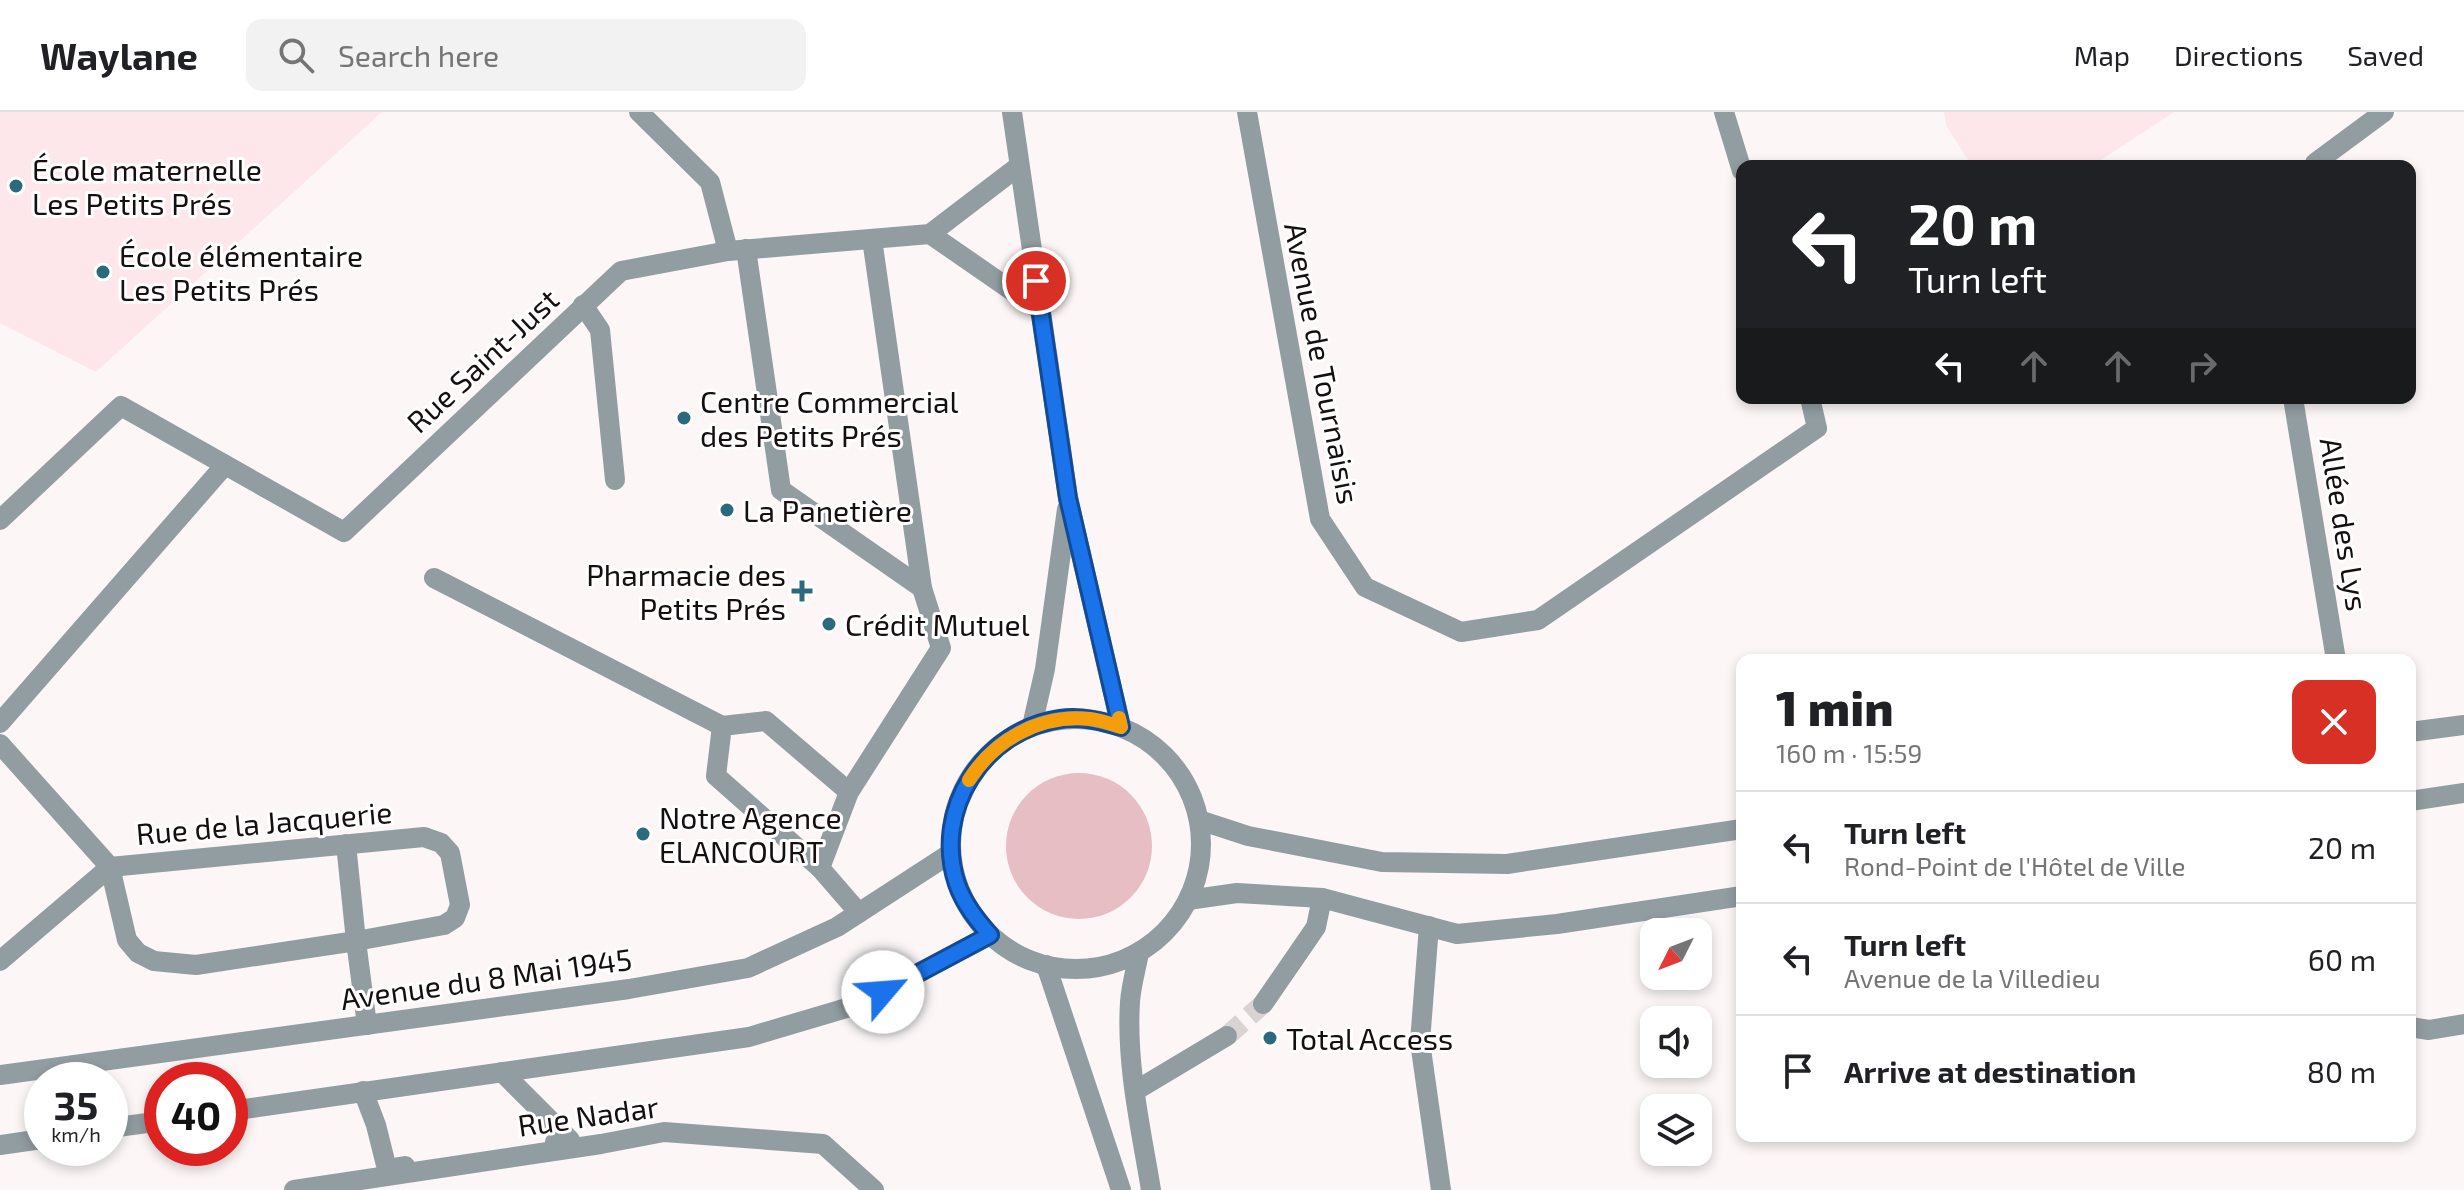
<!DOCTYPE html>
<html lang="en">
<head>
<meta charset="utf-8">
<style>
  :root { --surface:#fff; --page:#f2f2f2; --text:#202124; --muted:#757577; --line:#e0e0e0 }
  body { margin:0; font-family:"Exo 2",sans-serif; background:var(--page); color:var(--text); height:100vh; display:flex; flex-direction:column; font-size:30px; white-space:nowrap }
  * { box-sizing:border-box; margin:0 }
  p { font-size:26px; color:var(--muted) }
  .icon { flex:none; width:44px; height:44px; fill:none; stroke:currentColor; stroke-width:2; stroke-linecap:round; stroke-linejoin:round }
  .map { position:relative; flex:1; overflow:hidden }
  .details { position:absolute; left:1736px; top:542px; width:680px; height:488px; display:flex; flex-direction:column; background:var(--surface); border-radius:16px; box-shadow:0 4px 12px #0003 }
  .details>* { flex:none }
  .banner { position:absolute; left:1736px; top:48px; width:680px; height:244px; border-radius:16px; box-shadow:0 4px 12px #0003; background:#202124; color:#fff; overflow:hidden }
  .needle { width:52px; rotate:228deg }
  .buttons { position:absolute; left:1640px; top:806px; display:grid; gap:16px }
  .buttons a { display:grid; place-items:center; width:72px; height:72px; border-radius:16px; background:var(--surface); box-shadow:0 4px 12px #0003; font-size:40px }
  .speed { position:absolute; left:24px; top:950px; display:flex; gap:16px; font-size:40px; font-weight:700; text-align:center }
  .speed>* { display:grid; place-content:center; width:104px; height:104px; border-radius:50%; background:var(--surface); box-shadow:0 4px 12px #0003; line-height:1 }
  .speed small { font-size:20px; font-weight:400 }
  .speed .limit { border:12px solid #d22; background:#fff; color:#111 }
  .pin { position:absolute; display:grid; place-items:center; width:68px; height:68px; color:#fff; margin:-34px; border:4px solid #fff; border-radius:50%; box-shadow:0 2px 8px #0007 }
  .me { position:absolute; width:88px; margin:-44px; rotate:63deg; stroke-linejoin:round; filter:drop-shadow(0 0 6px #0008) }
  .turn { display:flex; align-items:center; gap:28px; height:168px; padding:0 40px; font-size:36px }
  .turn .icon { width:104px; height:104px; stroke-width:2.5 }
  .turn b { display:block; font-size:56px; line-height:68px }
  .lanes { display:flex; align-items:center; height:76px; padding:0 40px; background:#0003; justify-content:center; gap:40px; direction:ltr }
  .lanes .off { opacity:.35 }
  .round { display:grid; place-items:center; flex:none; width:84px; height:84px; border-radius:16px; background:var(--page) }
  .summary { display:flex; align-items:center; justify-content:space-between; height:136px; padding:0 40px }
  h1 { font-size:48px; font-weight:800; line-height:60px }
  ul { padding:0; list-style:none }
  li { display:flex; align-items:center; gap:24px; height:112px; padding:0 40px; border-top:2px solid var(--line) }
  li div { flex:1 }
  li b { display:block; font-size:30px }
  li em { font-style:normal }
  header { display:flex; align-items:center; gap:48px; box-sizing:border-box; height:112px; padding:0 40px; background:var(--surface); border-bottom:2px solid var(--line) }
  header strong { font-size:38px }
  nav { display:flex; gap:44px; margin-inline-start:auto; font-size:28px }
  .search { width:560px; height:72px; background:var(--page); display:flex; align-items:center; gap:20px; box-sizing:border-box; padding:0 28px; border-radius:16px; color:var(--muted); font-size:30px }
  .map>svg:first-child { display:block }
  .built { fill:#fde7ea }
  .green { fill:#e6bec4 }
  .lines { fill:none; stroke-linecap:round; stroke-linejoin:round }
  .minor-tunnel { stroke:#dad3d4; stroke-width:20; stroke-dasharray:20 10; stroke-linecap:butt }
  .minor { stroke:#929da1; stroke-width:20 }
  .route-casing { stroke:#114b97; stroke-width:20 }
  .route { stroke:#1a73e8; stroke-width:14 }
  .slow { stroke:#f59e0b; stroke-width:14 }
  .poi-dot { fill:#2a697e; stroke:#fff; stroke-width:3 }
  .labels { text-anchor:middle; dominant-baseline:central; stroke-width:6; stroke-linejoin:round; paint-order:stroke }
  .poi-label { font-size:30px; fill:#170e10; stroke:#fff; text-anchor:start }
  .street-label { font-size:30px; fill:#170e10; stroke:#fff }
</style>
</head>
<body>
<header>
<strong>Waylane</strong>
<div class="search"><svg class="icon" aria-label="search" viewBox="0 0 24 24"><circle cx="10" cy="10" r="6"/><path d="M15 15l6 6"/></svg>Search here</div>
<nav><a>Map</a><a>Directions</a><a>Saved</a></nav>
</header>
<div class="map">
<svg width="2464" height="1078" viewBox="0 0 2464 1078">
  <rect width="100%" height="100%" fill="#fcf6f7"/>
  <g class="built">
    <path d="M 0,0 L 382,0 L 96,260 L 0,211 Z"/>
    <path d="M 1944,0 L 2174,0 L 2092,54 L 1972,54 L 1946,13 Z"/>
  </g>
  <circle class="green" cx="1079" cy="734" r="73"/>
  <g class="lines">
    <path class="minor-tunnel" d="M 1227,924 L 1263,892"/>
    <g class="minor">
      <path d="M 639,0 L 710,70 L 728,139"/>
      <path d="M 1012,0 L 1068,386 L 1121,615"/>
      <path d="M 1247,0 L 1320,407 L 1365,475 L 1461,520 L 1538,508 L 1817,316 L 1810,286"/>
      <path d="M 1724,0 L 1742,59"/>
      <path d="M 2315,51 L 2384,0"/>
      <path d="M 930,122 L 1040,198"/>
      <path d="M 872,127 L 922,476"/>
      <path d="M 746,137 L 781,378 L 922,476 L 941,536 L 849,680 L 820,756"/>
      <path d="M 583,193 L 600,218 L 615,368"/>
      <path d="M 2293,286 L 2336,548"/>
      <path d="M 0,408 L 121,294 L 344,420 L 621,159 L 728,139 L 930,122 L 1019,54"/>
      <path d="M 434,466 L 722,614"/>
      <circle cx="1076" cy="732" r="125"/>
      <path d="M 0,611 L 225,353"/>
      <path d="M 1032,614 L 1045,557 L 1067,397"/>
      <path d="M 2410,620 L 2464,613"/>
      <path d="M 0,632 L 110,755 L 127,828 L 138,841 L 154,849 L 196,853 L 356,829 L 367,913"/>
      <path d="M 849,680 L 766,609 L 722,614 L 716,664 L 820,756 L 859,801"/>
      <path d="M 2410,689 L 2464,681"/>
      <path d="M 1199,708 L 1248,724 L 1382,750 L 1507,752 L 1742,717"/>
      <path d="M 1188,788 L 1237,781 L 1322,786 L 1457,822 L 1557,812 L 1742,784"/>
      <path d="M 1429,814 L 1420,930 L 1441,1078"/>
      <path d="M 1139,841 C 1136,857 1131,874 1130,890 C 1126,953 1141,1017 1151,1078"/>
      <path d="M 0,849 L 110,755 L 424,725 L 441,731 L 450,741 L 460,793 L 455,806 L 444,813 L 356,829 L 346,732"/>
      <path d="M 1046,853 L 1121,1078"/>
      <path d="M 1263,892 L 1316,815 L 1322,786"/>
      <path d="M 2410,915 L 2429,918 L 2464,912"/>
      <path d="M 502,960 L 570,1028 L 555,1030"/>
      <path d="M 0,963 L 629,877 L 748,856 L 837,815 L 951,741"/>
      <path d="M 363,979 L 376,1013 L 387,1057 L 405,1054"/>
      <path d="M 1135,979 L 1227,924"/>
      <path d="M 230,999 L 749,925 L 860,892 L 990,823"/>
      <path d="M 110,1016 L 162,1009"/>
      <path d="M 0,1033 L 42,1027"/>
      <path d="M 294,1078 L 601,1032 L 664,1020 L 823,1032 L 874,1078"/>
    </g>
  </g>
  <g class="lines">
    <defs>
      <path id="route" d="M 883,880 L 990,823 C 977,808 964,792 957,772 C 932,698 984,618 1060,607 C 1081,604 1101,609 1121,615 L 1068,386 L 1036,169"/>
    </defs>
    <use href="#route" class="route-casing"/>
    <use href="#route" class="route"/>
    <path class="slow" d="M 969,668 C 995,627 1041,602 1090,607 C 1100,608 1111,612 1121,615 L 1119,606"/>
  </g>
  <g class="poi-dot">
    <circle cx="16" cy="74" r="8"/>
    <circle cx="103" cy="160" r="8"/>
    <circle cx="684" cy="306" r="8"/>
    <circle cx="727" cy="398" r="8"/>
    <path d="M798 467h8v8h8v8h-8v8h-8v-8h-8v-8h8z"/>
    <circle cx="829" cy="512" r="8"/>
    <circle cx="643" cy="722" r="8"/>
    <circle cx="1270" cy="926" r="8"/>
  </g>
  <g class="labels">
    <g class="poi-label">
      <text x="32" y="57">École maternelle<tspan x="32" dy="34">Les Petits Prés</tspan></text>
      <text x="119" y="143">École élémentaire<tspan x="119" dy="34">Les Petits Prés</tspan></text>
      <text x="700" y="289">Centre Commercial<tspan x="700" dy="34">des Petits Prés</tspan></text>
      <text x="743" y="398">La Panetière</text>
      <text x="786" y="462" text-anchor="end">Pharmacie des<tspan x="786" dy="34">Petits Prés</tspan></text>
      <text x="845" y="512">Crédit Mutuel</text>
      <text x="659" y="705">Notre Agence<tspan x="659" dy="34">ELANCOURT</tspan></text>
      <text x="1286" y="926">Total Access</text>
    </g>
    <g class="street-label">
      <text transform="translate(482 248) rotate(-43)">Rue Saint-Just</text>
      <text transform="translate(1323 251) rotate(79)">Avenue de Tournaisis</text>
      <text transform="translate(2345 412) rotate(81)">Allée des Lys</text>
      <text transform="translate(264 710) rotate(-5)">Rue de la Jacquerie</text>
      <text transform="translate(486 866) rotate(-8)">Avenue du 8 Mai 1945</text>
      <text transform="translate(588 1003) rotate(-8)">Rue Nadar</text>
    </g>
  </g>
</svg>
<div class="buttons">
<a><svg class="needle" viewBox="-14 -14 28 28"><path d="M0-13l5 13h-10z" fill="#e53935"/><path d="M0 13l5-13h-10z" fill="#757577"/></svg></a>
<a><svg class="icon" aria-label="sound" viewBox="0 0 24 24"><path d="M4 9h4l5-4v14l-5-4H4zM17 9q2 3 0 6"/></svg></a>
<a><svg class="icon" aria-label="layers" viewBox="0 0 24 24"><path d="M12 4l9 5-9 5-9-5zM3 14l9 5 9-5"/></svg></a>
</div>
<div class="speed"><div>35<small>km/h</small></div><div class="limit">40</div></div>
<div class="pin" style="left:1036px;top:169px;background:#d93025"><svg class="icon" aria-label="arrive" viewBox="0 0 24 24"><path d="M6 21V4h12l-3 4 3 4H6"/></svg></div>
<svg class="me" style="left:883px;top:880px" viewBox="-20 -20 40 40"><circle r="19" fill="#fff"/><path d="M0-13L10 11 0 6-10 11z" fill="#1a73e8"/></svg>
<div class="banner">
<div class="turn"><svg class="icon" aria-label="left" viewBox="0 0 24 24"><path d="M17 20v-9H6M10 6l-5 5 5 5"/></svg><div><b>20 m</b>Turn left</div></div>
<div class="lanes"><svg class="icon" aria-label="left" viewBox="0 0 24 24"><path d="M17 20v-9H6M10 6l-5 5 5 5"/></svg><svg class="icon off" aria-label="ahead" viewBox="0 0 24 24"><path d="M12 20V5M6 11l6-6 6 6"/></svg><svg class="icon off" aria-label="ahead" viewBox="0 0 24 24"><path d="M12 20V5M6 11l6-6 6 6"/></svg><svg class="icon off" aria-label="right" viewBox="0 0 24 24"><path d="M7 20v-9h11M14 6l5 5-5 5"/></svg></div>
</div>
<section class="details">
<div class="summary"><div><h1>1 min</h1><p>160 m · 15:59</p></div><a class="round" style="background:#d93025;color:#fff"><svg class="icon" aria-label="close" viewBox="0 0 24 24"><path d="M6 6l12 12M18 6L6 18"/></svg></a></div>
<ul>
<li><svg class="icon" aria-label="left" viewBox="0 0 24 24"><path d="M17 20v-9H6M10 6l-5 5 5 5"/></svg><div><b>Turn left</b><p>Rond-Point de l'Hôtel de Ville</p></div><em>20 m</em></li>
<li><svg class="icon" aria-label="left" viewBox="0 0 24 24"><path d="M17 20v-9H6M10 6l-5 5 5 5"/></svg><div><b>Turn left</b><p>Avenue de la Villedieu</p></div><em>60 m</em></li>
<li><svg class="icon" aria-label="arrive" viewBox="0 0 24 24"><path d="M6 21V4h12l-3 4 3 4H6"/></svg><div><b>Arrive at destination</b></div><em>80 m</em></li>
</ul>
</section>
</div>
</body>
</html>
